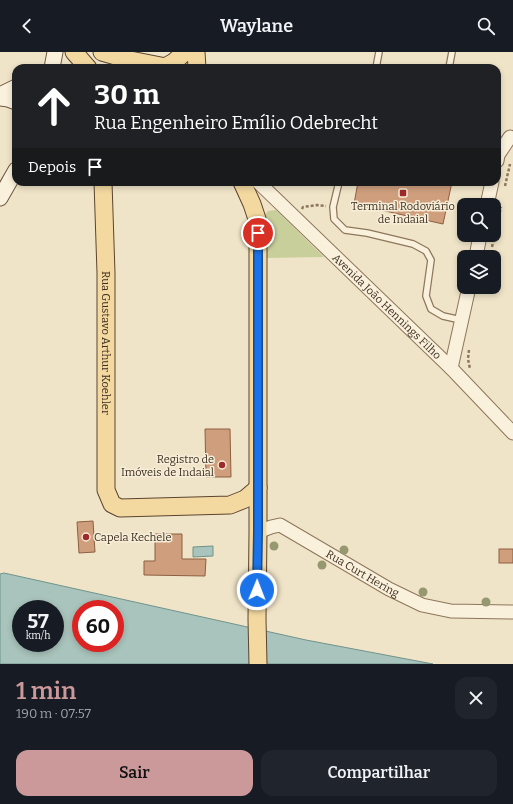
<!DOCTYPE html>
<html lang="pt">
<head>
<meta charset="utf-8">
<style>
  :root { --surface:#171b24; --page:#20242c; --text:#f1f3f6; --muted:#9ea1a6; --accent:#cc999b }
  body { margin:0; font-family:Bitter,serif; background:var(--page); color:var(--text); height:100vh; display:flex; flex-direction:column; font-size:15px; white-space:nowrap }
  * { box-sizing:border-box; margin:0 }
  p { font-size:13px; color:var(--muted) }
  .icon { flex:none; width:22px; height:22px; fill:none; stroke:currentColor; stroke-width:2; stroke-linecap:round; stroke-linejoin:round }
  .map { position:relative; height:612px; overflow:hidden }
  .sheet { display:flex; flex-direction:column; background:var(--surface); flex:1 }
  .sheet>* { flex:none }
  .hud { position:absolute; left:12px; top:12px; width:489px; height:122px; border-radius:12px; box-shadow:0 2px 6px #0003; background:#202124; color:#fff; overflow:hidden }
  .buttons { position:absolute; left:457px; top:146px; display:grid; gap:8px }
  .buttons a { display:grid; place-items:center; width:44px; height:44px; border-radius:8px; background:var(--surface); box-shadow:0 2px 6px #0003; font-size:20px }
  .speed { position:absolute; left:12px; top:548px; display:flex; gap:8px; font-size:20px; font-weight:700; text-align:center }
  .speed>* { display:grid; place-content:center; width:52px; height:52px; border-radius:50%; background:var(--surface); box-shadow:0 2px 6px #0003; line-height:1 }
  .speed small { font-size:10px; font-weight:400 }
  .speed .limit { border:6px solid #d22; background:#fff; color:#111 }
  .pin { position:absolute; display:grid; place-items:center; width:34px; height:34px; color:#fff; margin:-17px; border:2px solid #fff; border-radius:50%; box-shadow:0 1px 4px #0007 }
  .me { position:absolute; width:44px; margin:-22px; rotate:1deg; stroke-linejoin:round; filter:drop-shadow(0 0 3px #0008) }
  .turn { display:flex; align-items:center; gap:14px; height:84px; padding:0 16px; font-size:18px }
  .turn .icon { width:52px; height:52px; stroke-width:2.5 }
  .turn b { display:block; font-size:28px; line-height:34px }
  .then { display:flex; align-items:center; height:38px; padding:0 16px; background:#0003; gap:8px; font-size:15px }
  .round { display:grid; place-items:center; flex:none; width:42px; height:42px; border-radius:12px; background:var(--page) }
  .headline { display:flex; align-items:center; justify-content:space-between; height:68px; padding:0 16px }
  h1 { font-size:24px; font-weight:600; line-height:30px; color:var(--accent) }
  .button { display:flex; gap:8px; margin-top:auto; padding:8px 16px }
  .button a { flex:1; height:46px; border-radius:12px; background:var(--accent); color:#111; font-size:16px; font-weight:600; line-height:46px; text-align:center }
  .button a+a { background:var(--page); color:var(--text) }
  header { display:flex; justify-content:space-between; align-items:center; height:52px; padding:0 16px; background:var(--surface); font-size:18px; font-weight:600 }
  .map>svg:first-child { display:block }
  .green { fill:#c9cf9b }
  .water { fill:#a9c4bc; stroke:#6f938a; fill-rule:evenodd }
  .building { fill:#cf9f7d; stroke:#8d5f41 }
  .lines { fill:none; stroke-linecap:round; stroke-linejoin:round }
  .service-casing { stroke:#8d765c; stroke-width:8 }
  .tertiary-casing { stroke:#8d765c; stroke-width:15 }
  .secondary-casing { stroke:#6f573f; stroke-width:17 }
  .primary-casing { stroke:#5b4430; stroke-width:19 }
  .path { stroke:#8d765c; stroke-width:2.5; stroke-dasharray:3 2; stroke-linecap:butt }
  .service { stroke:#faf1dc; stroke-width:5.5 }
  .tertiary { stroke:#faf1dc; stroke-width:13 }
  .secondary { stroke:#faf1dc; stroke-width:15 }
  .primary { stroke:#f3d9a0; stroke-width:17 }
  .tree { fill:#96986f }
  .route-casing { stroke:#114b97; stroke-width:10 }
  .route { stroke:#1a73e8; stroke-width:7 }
  .poi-dot { fill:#9e2a2b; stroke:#f7eed8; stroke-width:1.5 }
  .labels { text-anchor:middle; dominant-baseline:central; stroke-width:3; stroke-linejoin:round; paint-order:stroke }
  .poi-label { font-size:11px; fill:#3d2e20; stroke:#f7eed8 }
  .street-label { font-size:11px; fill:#3d2e20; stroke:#f7eed8 }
</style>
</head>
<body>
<header><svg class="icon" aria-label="back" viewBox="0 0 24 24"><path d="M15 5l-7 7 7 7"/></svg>Waylane<svg class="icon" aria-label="search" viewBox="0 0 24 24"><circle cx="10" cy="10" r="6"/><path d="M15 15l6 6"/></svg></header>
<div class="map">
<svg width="513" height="612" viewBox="0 0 513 612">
  <rect width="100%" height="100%" fill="#f0e4c8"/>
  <path class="green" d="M 276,158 L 324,205 L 266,206 L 264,164 L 268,159 Z"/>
  <g class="water">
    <path d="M 213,494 L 213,504 L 193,505 L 193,495 Z"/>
    <path d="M 4,521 L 306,588 L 433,612 L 0,612 L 0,522 ZM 21,557 L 55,557 L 55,591 L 21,591 ZM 81,557 L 115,557 L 115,591 L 81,591 Z"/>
  </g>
  <g class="building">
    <path d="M 358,130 L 452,130 L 443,172 L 354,152 Z"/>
    <path d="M 205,377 L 230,377 L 231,425 L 206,425 Z"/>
    <path d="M 93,469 L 95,500 L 79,501 L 77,470 Z"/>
    <path d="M 155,482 L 182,482 L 182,507 L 206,507 L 205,524 L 144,523 L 144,509 L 155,509 Z"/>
    <rect x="499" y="497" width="14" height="14"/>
  </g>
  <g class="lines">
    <defs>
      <g id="service">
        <path d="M 376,16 L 379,0"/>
        <path d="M 449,16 L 452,0"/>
        <path d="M 339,130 L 333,155 L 334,167 L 345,178 L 367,181 L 413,192 L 426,199 L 431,208 L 426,244 L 431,257 L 443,264 L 461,268"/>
      </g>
      <g id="tertiary">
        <path d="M 497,109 L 498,103 L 510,85"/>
        <path id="s1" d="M 258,130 L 451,316 L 513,381"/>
        <path d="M 487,153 L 492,130"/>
        <path d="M 476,205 L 480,183"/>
        <path d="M 451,316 L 469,235"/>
        <path id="s2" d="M 258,480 L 271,475 L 280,473 L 389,537 L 422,553 L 451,559 L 513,560"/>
      </g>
      <g id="secondary">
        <path d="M 52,16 L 55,0"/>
        <path d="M 0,43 L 16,35"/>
        <path d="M 0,46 L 8,47 L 16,50"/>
        <path d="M 0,146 L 16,118"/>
      </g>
      <g id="primary">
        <path d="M 74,0 L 88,16"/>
        <path d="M 102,0 L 130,8 L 171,16"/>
        <path d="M 196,0 L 197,16"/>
        <path d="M 165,15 L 174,10 L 185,0"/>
        <path id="s3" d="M 103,130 L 106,221 L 106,438 L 112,452 L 120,456 L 230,453 L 245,447 L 258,436"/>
        <path d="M 242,130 L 252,152 L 257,167 L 258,181 L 258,480 L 257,567 L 258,612"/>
      </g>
    </defs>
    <use href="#service" class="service-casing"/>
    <use href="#tertiary" class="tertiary-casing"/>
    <use href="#secondary" class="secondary-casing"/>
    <use href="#primary" class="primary-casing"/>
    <g class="path">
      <path d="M 505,134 L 510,112"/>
      <path d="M 302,157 L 303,155 L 317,153 L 326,154"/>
      <path d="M 492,195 L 501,155"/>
      <path d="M 469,298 L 468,307 L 470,317"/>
    </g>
    <use href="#service" class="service"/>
    <use href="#tertiary" class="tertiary"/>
    <use href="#secondary" class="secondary"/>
    <use href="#primary" class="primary"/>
  </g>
  <g class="tree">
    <circle cx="274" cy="494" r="4.5"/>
    <circle cx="344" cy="498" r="4.5"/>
    <circle cx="322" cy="513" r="4.5"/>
    <circle cx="423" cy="540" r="4.5"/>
    <circle cx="486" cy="550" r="4.5"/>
  </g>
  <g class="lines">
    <defs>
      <path id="route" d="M 257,538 L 258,480 L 258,181"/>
    </defs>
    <use href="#route" class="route-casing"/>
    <use href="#route" class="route"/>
  </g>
  <g class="poi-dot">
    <rect x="399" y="137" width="8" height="8" rx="2"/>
    <circle cx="222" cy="413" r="4"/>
    <circle cx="86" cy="485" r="4"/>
  </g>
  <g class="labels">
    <g class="poi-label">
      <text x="403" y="154">Terminal Rodoviário<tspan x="403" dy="13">de Indaial</tspan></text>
      <text x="214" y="407" text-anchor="end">Registro de<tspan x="214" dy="13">Imóveis de Indaial</tspan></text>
      <text x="94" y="485" text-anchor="start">Capela Kechele</text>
    </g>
    <g class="street-label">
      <text stroke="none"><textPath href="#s1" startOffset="179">Avenida João Hennings Filho</textPath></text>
      <text stroke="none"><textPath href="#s3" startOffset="161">Rua Gustavo Arthur Koehler</textPath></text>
      <text stroke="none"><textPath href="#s2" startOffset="119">Rua Curt Hering</textPath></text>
    </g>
  </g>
</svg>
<div class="buttons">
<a><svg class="icon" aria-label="search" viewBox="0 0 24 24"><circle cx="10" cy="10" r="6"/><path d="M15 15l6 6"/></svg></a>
<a><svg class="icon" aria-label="layers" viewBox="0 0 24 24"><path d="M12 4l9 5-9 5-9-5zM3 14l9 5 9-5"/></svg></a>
</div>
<div class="speed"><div>57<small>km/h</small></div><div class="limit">60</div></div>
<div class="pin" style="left:258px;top:181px;background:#d93025"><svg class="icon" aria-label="arrive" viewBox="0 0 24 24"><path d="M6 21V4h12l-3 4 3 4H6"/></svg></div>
<svg class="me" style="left:257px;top:538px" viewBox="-20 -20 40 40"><circle r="17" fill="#1a73e8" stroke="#fff" stroke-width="3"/><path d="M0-11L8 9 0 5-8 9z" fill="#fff"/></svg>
<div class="hud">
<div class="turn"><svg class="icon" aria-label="ahead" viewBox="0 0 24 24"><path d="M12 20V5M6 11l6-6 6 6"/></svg><div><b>30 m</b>Rua Engenheiro Emílio Odebrecht</div></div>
<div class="then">Depois<svg class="icon" aria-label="arrive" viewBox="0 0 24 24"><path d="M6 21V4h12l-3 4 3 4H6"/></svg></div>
</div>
</div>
<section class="sheet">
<div class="headline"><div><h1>1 min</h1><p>190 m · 07:57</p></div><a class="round"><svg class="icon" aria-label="close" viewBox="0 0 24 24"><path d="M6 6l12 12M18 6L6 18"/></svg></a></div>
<div class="button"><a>Sair</a><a>Compartilhar</a></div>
</section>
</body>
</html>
